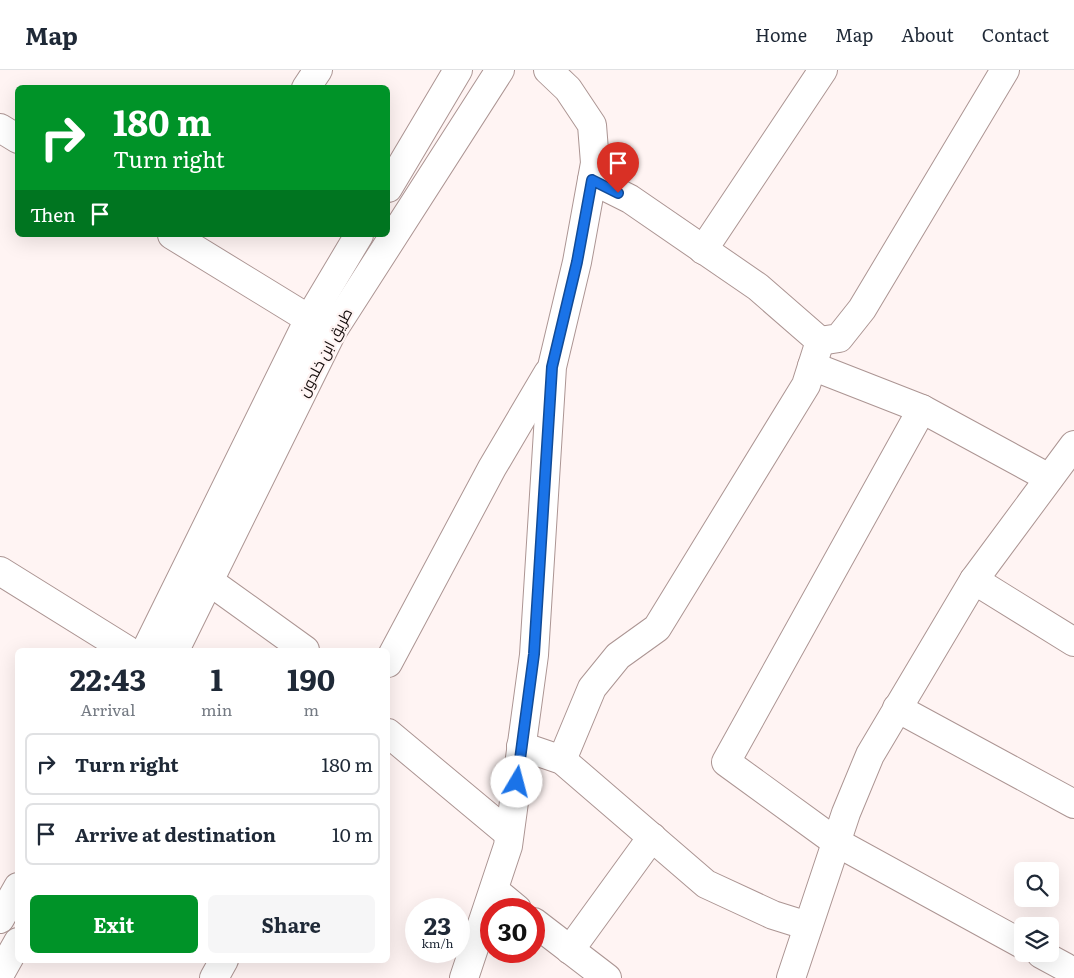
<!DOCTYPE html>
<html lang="en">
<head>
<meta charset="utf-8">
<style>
  :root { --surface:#fff; --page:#f6f6f7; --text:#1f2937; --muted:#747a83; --line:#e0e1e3; --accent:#009328 }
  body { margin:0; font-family:Literata,Cairo,serif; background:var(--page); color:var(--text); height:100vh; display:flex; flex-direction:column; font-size:19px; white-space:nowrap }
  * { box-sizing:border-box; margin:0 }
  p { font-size:16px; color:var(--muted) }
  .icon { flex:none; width:28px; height:28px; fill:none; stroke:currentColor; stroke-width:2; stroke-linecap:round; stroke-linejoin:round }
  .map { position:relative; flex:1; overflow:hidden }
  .drawer { position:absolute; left:15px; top:578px; width:375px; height:315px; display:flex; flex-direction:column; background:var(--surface); border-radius:8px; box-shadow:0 5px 20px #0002 }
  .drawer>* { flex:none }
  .hud { position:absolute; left:15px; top:15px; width:375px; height:152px; border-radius:8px; box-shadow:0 5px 20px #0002; background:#009328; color:#fff; overflow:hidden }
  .tools { position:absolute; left:1014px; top:792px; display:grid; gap:10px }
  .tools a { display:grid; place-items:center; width:45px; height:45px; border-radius:8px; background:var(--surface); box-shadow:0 5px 20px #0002; font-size:25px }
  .speed { position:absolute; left:405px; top:828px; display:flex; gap:10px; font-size:25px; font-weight:700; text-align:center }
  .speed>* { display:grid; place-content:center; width:65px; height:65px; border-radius:50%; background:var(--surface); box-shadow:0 5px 20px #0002; line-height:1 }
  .speed small { font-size:12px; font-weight:400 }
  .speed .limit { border:8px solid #d22; background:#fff; color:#111 }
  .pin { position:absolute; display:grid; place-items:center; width:42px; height:42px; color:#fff; margin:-51px -21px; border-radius:50% 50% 50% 0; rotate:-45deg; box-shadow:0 0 5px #0007 }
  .pin .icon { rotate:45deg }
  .me { position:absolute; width:55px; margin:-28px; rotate:8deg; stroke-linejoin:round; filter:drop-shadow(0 0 4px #0008) }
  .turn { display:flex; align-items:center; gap:18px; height:105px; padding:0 15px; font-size:22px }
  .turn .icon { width:65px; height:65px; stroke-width:2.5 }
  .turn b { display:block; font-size:35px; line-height:42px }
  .then { display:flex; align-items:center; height:48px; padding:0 15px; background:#0003; gap:10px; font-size:19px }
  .eta { display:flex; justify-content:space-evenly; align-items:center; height:85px; text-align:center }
  .eta b { font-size:30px; font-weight:700; line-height:35px }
  .cta { display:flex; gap:10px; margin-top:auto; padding:10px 15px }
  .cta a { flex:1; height:58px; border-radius:8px; background:var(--accent); color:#fff; font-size:20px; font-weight:700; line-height:58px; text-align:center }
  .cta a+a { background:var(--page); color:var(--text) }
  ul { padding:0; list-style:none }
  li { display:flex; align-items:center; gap:15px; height:62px; margin:0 10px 8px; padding:0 5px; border:2px solid var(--line); border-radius:8px }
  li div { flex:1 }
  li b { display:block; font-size:19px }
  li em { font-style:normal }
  header { display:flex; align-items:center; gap:30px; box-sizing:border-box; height:70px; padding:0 25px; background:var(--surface); border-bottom:1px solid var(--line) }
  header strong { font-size:24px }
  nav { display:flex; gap:28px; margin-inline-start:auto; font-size:18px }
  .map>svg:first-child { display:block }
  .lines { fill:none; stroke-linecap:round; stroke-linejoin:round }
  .minor-casing { stroke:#ac9593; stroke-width:30 }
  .minor { stroke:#fff; stroke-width:28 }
  .route-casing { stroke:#114b97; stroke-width:12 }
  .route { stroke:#1a73e8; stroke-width:9 }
  .labels { text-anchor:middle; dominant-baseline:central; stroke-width:4.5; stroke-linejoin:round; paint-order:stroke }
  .street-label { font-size:15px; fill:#150d0c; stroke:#fff4f3 }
</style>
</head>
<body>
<header>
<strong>Map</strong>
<nav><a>Home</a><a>Map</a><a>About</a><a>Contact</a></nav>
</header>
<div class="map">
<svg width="1074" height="908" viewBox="0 0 1074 908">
  <rect width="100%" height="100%" fill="#fff4f3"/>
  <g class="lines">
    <defs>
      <g id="minor">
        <path d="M 306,18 L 318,0"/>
        <path d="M 0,58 L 18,69"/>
        <path d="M 388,118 L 458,0"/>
        <path d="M 172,165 L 309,249"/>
        <path d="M 703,180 L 823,0"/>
        <path d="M 820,271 L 839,268 L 862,239 L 1005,0"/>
        <path d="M 812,296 L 922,339 L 1049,408"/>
        <path d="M 922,339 L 726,692 L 836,772 L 1022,874"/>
        <path d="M 0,501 L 127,580"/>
        <path d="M 974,510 L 1074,572"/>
        <path d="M 209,511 L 305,580"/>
        <path d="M 146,580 L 309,249 L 359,165"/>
        <path d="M 175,580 L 332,262 L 500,0"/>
        <path d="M 388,593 L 492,398 L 548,303"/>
        <path d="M 897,638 L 1074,734"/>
        <path d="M 388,663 L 509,764"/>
        <path d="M 521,676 L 562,690 L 706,814 L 773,845 L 808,856"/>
        <path d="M 562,690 L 592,618 L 618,586 L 657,558 L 806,315 L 820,271 L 758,217 L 630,129 L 592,110"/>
        <path d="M 494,820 L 517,839"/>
        <path d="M 0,849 L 18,817"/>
        <path d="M 534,852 L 607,908"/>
        <path d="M 570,880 L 652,767"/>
        <path d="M 1041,884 L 1065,897 L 1074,905"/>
        <path d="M 0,904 L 18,872"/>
        <path d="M 214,908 L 224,890"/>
        <path d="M 464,908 L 508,776 L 534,585 L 552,297 L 577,192 L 595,93 L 592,55 L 568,19 L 548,0"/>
        <path d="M 791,908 L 846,743 L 870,685 L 974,510 L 1074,375"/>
      </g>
    </defs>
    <use href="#minor" class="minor-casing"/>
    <use href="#minor" class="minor"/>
  </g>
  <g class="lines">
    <defs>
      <path id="route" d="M 517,712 L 534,584 L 552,297 L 577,192 L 592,110 L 618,123"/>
    </defs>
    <use href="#route" class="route-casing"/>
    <use href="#route" class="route"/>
  </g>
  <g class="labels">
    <g class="street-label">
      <text transform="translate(324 282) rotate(-62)">طريق ابن خلدون</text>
    </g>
  </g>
</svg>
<div class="tools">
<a><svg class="icon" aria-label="search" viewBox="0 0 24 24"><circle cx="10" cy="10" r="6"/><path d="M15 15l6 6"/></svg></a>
<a><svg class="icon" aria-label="layers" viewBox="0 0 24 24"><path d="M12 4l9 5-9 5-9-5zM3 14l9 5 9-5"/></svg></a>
</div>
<div class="speed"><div>23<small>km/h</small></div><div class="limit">30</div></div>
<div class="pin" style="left:618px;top:123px;background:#d93025"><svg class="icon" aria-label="arrive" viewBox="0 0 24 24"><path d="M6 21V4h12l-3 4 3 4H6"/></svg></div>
<svg class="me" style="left:517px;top:712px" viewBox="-20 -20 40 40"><circle r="19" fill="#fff"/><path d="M0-13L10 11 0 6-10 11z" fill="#1a73e8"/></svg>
<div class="hud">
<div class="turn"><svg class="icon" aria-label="right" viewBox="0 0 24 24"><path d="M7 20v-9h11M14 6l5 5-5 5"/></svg><div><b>180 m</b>Turn right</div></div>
<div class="then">Then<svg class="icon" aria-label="arrive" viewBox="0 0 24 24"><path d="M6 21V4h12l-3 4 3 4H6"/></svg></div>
</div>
<section class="drawer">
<div class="eta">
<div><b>22:43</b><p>Arrival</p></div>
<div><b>1</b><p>min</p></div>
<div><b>190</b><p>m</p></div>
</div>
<ul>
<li><svg class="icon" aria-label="right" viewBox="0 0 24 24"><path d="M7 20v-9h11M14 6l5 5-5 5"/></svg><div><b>Turn right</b></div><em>180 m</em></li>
<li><svg class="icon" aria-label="arrive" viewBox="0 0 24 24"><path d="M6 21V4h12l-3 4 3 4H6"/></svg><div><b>Arrive at destination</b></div><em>10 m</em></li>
</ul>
<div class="cta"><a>Exit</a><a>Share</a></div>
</section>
</div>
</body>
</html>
